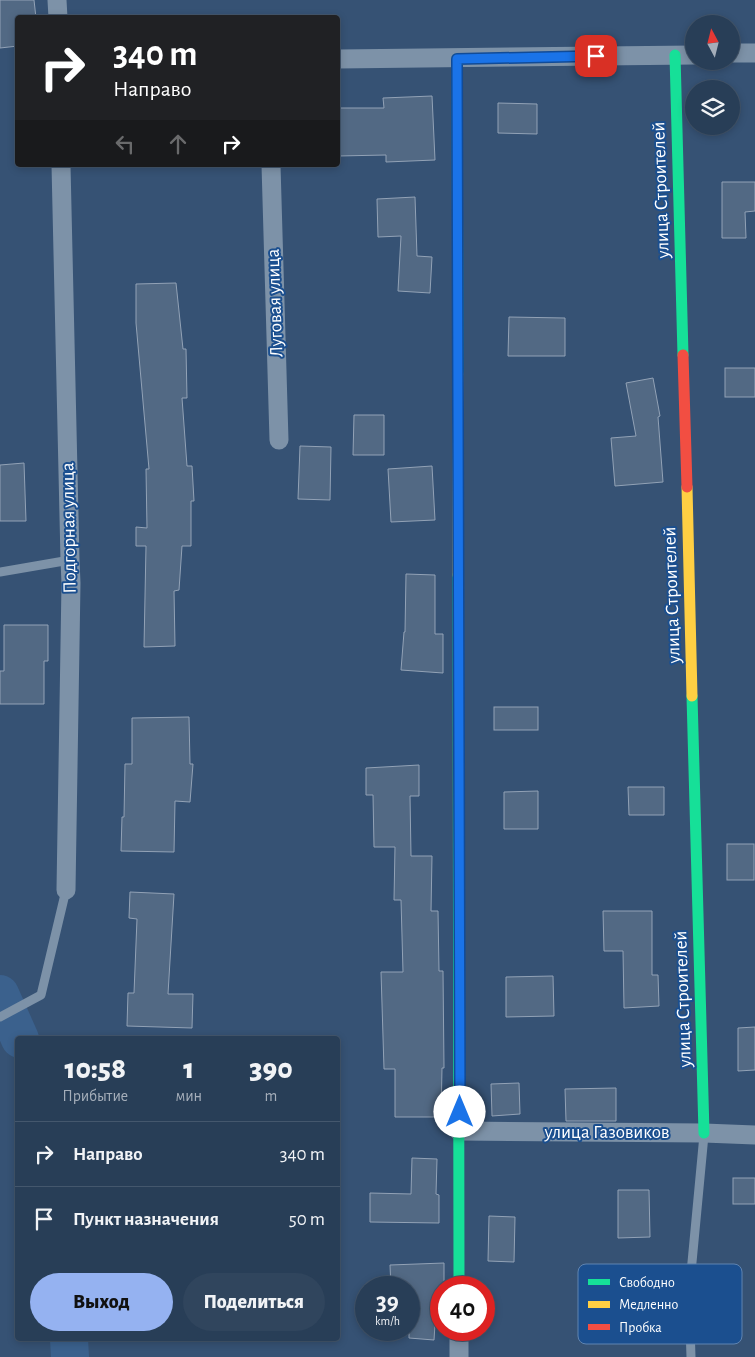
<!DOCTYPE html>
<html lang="ru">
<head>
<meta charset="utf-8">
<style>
  :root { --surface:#283e57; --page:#30455d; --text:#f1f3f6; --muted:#a5aeba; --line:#44576d; --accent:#95b2f1 }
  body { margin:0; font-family:"Alegreya Sans",sans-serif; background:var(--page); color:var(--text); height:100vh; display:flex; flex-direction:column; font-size:19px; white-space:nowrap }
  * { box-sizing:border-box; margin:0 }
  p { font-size:16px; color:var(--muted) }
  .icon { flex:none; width:28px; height:28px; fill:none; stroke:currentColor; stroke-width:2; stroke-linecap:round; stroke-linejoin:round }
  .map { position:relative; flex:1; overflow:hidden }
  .details { position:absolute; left:15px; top:1036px; width:325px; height:305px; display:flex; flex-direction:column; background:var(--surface); border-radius:5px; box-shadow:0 2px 8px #0003,0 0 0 1px var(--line) }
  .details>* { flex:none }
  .hud { position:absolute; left:15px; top:15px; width:325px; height:152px; border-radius:5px; box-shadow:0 2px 8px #0003,0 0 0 1px var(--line); background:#202124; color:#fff; overflow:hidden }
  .needle { width:32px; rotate:353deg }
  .tools { position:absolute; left:685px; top:15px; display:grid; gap:10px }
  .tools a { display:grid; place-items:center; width:55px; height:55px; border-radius:50%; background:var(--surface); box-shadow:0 2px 8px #0003,0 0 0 1px var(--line); font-size:25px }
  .speed { position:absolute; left:355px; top:1276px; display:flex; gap:10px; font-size:25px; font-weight:700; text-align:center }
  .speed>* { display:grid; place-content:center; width:65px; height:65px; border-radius:50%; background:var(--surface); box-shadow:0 2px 8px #0003,0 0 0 1px var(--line); line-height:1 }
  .speed small { font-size:12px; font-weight:400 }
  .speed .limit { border:8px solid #d22; background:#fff; color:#111 }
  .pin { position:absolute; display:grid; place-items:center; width:42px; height:42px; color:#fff; margin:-21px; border-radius:10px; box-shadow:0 2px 8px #0006 }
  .me { position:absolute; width:55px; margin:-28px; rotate:0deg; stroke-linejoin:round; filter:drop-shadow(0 0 4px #0008) }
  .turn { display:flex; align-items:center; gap:18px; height:105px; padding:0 15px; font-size:22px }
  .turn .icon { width:65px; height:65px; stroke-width:2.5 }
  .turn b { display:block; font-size:35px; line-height:42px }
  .lanes { display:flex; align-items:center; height:48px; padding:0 15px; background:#0003; justify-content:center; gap:25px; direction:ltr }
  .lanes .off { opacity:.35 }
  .eta { display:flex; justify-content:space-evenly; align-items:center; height:85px; text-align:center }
  .eta b { font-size:30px; font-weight:800; line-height:35px }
  .primary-button { display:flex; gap:10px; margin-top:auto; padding:10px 15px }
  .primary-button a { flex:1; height:58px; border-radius:30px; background:var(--accent); color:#111; font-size:20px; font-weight:800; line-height:58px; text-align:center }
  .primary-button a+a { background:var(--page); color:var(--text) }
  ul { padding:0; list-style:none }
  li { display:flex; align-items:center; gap:15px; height:65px; padding:0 15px; border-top:1px solid var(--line) }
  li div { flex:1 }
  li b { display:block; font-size:19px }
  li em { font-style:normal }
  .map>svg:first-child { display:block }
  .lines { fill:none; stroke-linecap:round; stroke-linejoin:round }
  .river { stroke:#3b618d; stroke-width:38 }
  .building { fill:#526984; stroke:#92a2b6 }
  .lane { stroke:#7d92a8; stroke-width:9 }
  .street { stroke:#7d92a8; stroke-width:19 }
  .fast { stroke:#16e098; stroke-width:11 }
  .slow { stroke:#ffcf43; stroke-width:11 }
  .jam { stroke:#f24e42; stroke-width:11 }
  .route-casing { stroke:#114b97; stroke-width:12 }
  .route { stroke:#1a73e8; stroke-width:9 }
  .labels { text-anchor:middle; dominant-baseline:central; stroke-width:4; stroke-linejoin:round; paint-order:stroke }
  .street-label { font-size:19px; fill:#fff; stroke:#1b4f8f }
  .key { fill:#1b4f8f; stroke:#5f84b1; stroke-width:1 }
  .key-label { font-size:14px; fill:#fff }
</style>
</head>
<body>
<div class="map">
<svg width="755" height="1357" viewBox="0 0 755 1357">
  <rect width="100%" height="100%" fill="#365274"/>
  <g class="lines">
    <g class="river">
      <path d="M 0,994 L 20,1039"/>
      <path d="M 69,1339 L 70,1357"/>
    </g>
  </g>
  <g class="building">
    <path d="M 0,0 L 34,0 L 36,18 L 18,18 L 18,46 L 0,48 Z"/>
    <path d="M 432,96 L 435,160 L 386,162 L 386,155 L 338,156 L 338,108 L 384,108 L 383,98 Z"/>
    <path d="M 498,103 L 537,104 L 537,134 L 498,133 Z"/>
    <path d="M 722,182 L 755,182 L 755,211 L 745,212 L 746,238 L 722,238 Z"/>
    <path d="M 415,197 L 417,256 L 432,257 L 430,293 L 398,291 L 401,236 L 378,237 L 377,199 Z"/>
    <path d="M 176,283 L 183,349 L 186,349 L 187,398 L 182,398 L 187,466 L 192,466 L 194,501 L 191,501 L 191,546 L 182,546 L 179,590 L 174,591 L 175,646 L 144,647 L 146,546 L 136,546 L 136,527 L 147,528 L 146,469 L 149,469 L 136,323 L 136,284 Z"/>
    <path d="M 509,317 L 565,318 L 565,356 L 508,356 Z"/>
    <rect x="725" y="368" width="30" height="29"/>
    <path d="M 653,378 L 660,416 L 658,417 L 663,482 L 615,486 L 611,438 L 636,436 L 626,383 Z"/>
    <path d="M 354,415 L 384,415 L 384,455 L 353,455 Z"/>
    <path d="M 300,446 L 331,447 L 330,500 L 298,499 Z"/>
    <path d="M 24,463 L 26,521 L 0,521 L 0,465 Z"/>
    <path d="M 432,466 L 435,520 L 391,522 L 388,469 Z"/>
    <path d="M 406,574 L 435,575 L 435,634 L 443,634 L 443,673 L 401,670 L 404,632 L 405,632 Z"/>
    <path d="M 4,625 L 48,625 L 48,661 L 44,661 L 44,704 L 0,704 L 0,671 L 4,671 Z"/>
    <rect x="494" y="707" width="44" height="23"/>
    <path d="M 189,717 L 190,764 L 193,764 L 190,802 L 175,801 L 174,852 L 121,851 L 122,817 L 124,817 L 125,764 L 132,764 L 132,718 Z"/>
    <path d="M 419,765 L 419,796 L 410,796 L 411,856 L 432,856 L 431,911 L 438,911 L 439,971 L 443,971 L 444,1068 L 442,1068 L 441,1117 L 395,1117 L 395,1069 L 384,1069 L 381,972 L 403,972 L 401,900 L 394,900 L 395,847 L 374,847 L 373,795 L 366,795 L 366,768 Z"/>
    <path d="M 628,787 L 664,787 L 664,815 L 629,815 Z"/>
    <path d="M 538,791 L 538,829 L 504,829 L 504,792 Z"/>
    <rect x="727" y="844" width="27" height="36"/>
    <path d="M 130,892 L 174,894 L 168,994 L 193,994 L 192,1028 L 127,1026 L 128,993 L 134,993 L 137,919 L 129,918 Z"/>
    <path d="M 603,911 L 652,911 L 652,975 L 658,975 L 659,1006 L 624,1008 L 623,951 L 604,951 Z"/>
    <path d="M 553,976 L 554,1016 L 506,1017 L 506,977 Z"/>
    <path d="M 755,1027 L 755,1070 L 738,1071 L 738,1028 Z"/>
    <path d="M 519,1083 L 520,1114 L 492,1116 L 491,1084 Z"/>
    <path d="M 616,1088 L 616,1121 L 566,1121 L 565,1089 Z"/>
    <path d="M 412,1158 L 437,1159 L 436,1194 L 439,1195 L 439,1223 L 370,1222 L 370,1193 L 411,1194 Z"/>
    <rect x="733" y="1178" width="22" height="26"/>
    <path d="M 618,1190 L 649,1190 L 650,1237 L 618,1238 Z"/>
    <path d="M 489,1216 L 515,1217 L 514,1262 L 488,1261 Z"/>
    <path d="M 444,1263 L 444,1288 L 441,1288 L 441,1291 L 437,1292 L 434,1340 L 409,1338 L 409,1288 L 391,1288 L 390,1265 Z"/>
  </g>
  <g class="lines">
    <g class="lane">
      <path d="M 0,572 L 70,560"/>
      <path d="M 0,1017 L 41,995 L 66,890"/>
      <path d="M 691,1357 L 689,1294 L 704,1135"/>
    </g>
    <g class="street">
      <path d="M 57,0 L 58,18"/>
      <path d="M 731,53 L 755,53"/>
      <path d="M 338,59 L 694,55"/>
      <path d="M 61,165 L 70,560 L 71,583 L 66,890"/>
      <path d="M 271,165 L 279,440"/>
      <path d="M 459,1131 L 704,1133 L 755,1135"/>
      <path d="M 459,1357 L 459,1330"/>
    </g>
    <g class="fast">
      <path d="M 675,55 L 683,355"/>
      <path d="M 457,59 L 458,374"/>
      <path d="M 458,575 L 459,1288"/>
      <path d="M 692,696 L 704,1133"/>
    </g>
    <g class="slow">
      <path d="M 458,374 L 458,575"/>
      <path d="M 687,487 L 692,696"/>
    </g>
    <path class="jam" d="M 683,355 L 687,487"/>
  </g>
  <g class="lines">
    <defs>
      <path id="route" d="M 460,1112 L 457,59 L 596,56"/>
    </defs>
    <use href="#route" class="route-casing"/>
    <use href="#route" class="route"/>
  </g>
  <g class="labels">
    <g class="street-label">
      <text transform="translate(661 190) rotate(-92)">улица Строителей</text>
      <text transform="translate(275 303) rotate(-92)">Луговая улица</text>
      <text transform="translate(69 528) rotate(-91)">Подгорная улица</text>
      <text transform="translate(672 595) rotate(-92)">улица Строителей</text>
      <text transform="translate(683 999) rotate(-92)">улица Строителей</text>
      <text x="607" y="1132">улица Газовиков</text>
    </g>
  </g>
  <rect x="578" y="1264" width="164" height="80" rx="8" class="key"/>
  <rect x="588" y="1279" width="22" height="6" fill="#16e098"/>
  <rect x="588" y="1301" width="22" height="7" fill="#ffcf43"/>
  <rect x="588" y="1324" width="22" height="6" fill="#f24e42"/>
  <g class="key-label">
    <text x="619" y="1287">Свободно</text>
    <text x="619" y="1309">Медленно</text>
    <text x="619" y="1332">Пробка</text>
  </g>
</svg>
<div class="tools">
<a><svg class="needle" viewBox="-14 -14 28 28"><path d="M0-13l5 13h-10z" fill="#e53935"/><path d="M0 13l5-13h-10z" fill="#a5aeba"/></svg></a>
<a><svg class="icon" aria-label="layers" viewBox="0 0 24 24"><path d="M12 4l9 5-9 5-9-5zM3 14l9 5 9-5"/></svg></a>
</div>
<div class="speed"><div>39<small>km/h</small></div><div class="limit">40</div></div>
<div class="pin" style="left:596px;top:56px;background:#d93025"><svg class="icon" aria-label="arrive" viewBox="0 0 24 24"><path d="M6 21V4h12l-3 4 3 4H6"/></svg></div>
<svg class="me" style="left:460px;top:1112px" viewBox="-20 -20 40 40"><circle r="19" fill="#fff"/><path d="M0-13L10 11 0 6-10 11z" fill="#1a73e8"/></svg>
<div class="hud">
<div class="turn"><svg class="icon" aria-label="right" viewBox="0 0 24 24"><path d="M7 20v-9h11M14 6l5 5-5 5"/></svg><div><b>340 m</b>Направо</div></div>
<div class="lanes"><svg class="icon off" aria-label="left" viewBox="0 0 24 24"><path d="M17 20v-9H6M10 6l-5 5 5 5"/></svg><svg class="icon off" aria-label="ahead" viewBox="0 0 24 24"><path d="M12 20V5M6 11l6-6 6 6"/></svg><svg class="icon" aria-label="right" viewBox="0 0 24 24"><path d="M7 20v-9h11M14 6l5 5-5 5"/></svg></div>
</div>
<section class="details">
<div class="eta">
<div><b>10:58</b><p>Прибытие</p></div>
<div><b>1</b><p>мин</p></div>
<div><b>390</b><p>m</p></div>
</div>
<ul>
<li><svg class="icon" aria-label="right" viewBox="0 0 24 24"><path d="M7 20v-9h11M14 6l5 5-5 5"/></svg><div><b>Направо</b></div><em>340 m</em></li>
<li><svg class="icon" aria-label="arrive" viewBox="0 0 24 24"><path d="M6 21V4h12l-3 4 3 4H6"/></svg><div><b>Пункт назначения</b></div><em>50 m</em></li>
</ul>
<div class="primary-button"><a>Выход</a><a>Поделиться</a></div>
</section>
</div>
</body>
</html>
